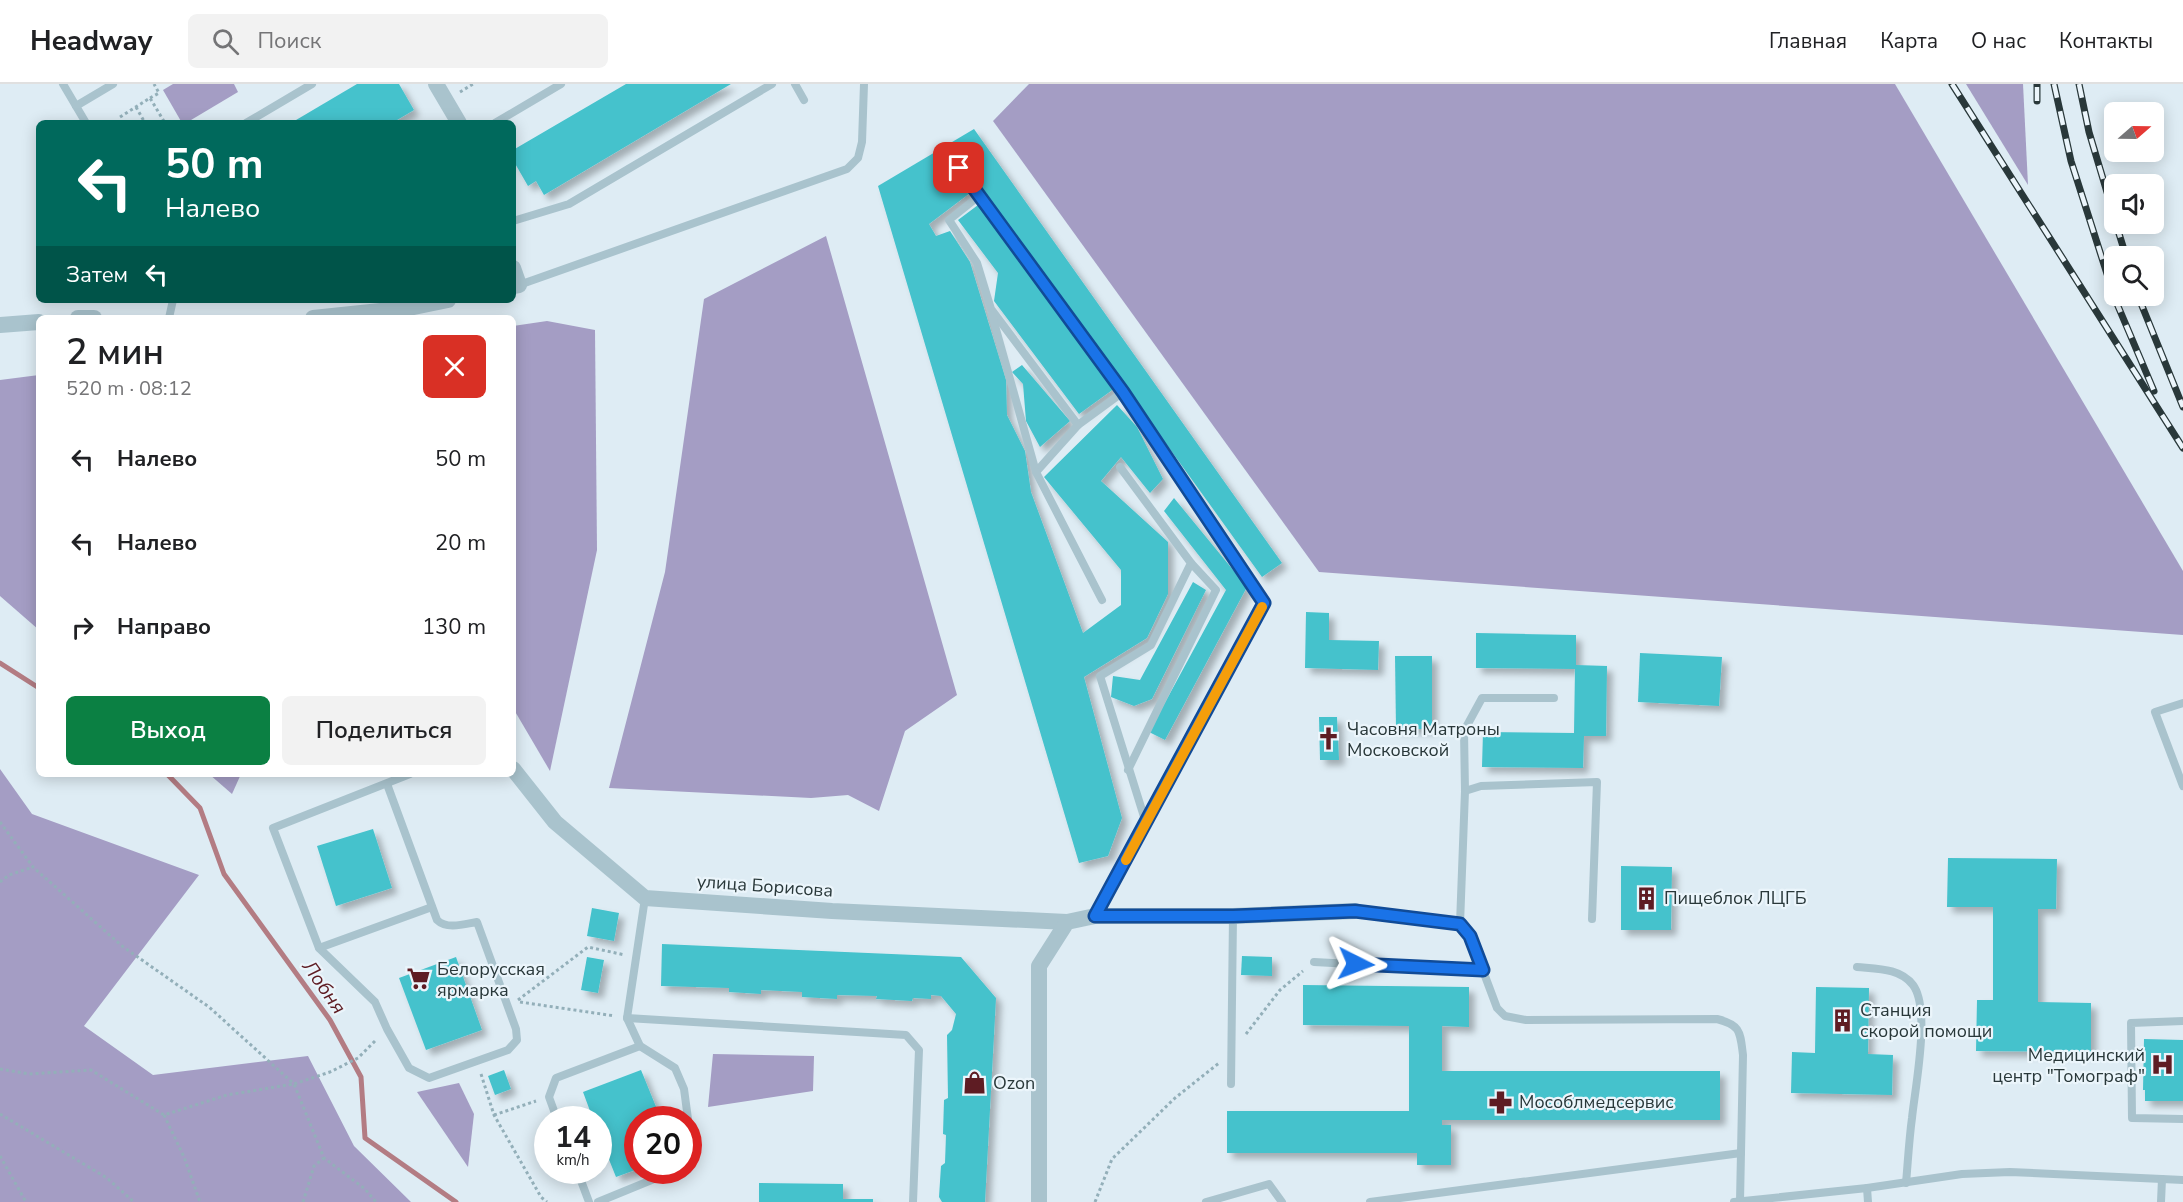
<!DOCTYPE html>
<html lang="ru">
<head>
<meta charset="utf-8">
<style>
  :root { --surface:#fff; --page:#f2f2f2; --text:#202124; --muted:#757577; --line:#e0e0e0; --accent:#0b8043 }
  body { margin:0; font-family:"Nunito Sans",sans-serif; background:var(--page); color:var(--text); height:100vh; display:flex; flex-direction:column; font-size:22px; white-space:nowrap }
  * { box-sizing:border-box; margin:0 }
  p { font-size:20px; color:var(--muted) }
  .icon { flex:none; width:33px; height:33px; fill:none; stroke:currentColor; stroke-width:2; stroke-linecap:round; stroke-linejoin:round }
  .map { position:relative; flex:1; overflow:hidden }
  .drawer { position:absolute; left:36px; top:231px; width:480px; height:462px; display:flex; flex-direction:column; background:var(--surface); border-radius:9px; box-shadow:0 3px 15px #0003 }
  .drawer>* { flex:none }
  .hud { position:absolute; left:36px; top:36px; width:480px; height:183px; border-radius:9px; box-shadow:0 3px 15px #0003; background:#00695c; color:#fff; overflow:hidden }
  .needle { width:39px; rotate:70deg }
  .buttons { position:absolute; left:2104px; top:18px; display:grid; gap:12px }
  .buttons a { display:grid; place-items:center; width:60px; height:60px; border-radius:9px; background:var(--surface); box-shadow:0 3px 15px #0003; font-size:30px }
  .speed { position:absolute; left:534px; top:1022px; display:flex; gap:12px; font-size:30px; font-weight:700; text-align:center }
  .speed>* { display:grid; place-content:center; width:78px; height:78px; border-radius:50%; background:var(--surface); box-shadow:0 3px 15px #0003; line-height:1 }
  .speed small { font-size:15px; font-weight:400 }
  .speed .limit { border:9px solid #d22; background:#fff; color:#111 }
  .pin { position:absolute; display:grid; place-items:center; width:51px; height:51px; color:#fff; margin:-26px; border-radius:12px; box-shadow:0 3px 9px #0006 }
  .me { position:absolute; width:66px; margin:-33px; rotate:93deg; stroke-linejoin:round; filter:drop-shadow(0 0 4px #0008) }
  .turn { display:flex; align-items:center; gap:21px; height:126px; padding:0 30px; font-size:27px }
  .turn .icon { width:78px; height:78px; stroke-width:2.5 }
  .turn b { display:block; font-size:42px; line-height:51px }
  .then { display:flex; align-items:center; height:57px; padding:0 30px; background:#0003; gap:12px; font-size:22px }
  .round { display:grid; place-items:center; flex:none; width:63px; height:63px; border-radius:9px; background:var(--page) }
  .summary { display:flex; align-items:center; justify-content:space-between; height:102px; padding:0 30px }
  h1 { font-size:36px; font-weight:600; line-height:45px }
  .cta { display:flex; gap:12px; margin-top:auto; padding:12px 30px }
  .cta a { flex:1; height:69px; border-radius:9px; background:var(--accent); color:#fff; font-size:24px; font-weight:600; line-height:69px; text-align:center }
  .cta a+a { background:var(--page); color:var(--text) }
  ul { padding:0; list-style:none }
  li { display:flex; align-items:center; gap:18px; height:84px; padding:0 30px }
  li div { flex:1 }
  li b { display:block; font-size:22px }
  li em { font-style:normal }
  header { display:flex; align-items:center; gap:36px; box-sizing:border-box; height:84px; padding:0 30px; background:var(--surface); border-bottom:2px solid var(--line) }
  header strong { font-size:28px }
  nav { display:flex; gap:33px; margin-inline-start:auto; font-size:21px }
  .search { width:420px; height:54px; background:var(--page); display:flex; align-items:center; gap:15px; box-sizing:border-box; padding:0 21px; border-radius:9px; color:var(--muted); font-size:22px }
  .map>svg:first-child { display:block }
  .green { fill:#a49dc4 }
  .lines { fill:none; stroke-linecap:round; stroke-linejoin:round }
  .stream { stroke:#b37c83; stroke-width:5 }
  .building { fill:#44c2cc; filter:url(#shadow) }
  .path { stroke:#93afb9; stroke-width:3; stroke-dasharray:3 3; stroke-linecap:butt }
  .service { stroke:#a9c3cd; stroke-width:8 }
  .minor { stroke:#a9c3cd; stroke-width:16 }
  .rail-casing { stroke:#29383a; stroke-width:7 }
  .rail { stroke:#ebf5fb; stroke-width:4.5; stroke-dasharray:14; stroke-linecap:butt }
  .route-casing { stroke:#114b97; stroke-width:15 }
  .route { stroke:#1a73e8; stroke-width:10 }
  .slow { stroke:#f59e0b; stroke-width:10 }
  .labels { text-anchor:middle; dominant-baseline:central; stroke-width:4.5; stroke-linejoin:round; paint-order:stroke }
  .poi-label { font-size:18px; fill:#29383a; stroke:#ebf5fb; text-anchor:start }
  .street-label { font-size:18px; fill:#29383a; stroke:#ebf5fb }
  .water-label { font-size:20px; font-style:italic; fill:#5e1c23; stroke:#ebf5fb }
</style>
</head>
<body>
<header>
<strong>Headway</strong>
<div class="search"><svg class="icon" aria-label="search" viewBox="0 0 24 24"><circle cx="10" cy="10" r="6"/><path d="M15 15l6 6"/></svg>Поиск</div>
<nav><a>Главная</a><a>Карта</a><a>О нас</a><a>Контакты</a></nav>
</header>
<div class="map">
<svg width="2183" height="1118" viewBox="0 0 2183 1118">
  <defs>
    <filter id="shadow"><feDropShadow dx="5.5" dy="5.5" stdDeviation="3" flood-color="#0004"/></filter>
  </defs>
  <rect width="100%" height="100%" fill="#deecf4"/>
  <g class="green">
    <path d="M 173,0 L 234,0 L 238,8 L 186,39 L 182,39 L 163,6 Z"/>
    <path d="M 1029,0 L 1895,0 L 2183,487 L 2183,551 L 1319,488 L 993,37 Z"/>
    <path d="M 1966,0 L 2023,0 L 2028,101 Z"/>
    <path d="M 826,152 L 957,611 L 905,647 L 879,727 L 848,711 L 811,714 L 609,704 L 665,488 L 704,215 Z"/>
    <path d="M 547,237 L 595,246 L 597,466 L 550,687 L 513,624 L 513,242 Z"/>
    <path d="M 39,291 L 39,546 L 0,512 L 0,296 Z"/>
    <path d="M 0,685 L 32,730 L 199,791 L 84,942 L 153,991 L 308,972 L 354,1062 L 411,1118 L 0,1118 Z"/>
    <path d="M 209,690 L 241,690 L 232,710 Z"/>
    <path d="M 713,970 L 814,972 L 813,1007 L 708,1023 Z"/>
    <path d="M 459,999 L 474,1030 L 468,1083 L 417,1008 Z"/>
  </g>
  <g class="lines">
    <g class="stream">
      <path d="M 0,579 L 39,604"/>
      <path d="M 167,690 L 200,724 L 224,790 L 330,936 L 361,993 L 365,1054 L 456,1118"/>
    </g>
  </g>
  <g class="building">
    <path d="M 357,0 L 399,0 L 414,26 L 392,39 L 291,39 Z"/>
    <path d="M 626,0 L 731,0 L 544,111 L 536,97 L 528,102 L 513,76 L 513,66 Z"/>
    <path d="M 974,45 L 1282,479 L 1262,493 L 959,72 L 948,78 L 970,109 L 929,140 L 936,152 L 950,147 L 970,178 L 1006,296 L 1007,331 L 1025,367 L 1031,408 L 1083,549 L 1121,521 L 1121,486 L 1044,393 L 1117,321 L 1137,343 L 1163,395 L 1150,409 L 1121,373 L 1101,397 L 1168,458 L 1168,510 L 1147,554 L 1084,593 L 1122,734 L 1108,772 L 1079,779 L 878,102 Z"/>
    <path d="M 978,121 L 1115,304 L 1079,330 L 994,217 L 998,189 L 958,136 Z"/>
    <path d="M 1022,281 L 1070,337 L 1040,363 L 1026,337 L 1023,300 L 1012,288 Z"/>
    <path d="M 1174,414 L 1247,503 L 1165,656 L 1149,648 L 1226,506 L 1164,427 Z"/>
    <path d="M 1193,498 L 1206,506 L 1152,615 L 1134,622 L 1111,613 L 1113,592 L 1140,596 Z"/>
    <path d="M 1306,528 L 1329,529 L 1329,556 L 1379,557 L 1378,586 L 1305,584 Z"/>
    <path d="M 1476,549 L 1576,551 L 1576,581 L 1607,582 L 1606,652 L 1584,652 L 1583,684 L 1482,683 L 1483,648 L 1574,649 L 1575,585 L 1476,584 Z"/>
    <path d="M 1640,569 L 1722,573 L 1719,622 L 1638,618 Z"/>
    <path d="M 1395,572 L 1432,572 L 1432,645 L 1396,645 Z"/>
    <path d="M 1319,633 L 1337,633 L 1339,676 L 1320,676 Z"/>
    <path d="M 373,745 L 392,804 L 336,822 L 317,762 Z"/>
    <path d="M 1948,774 L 2057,775 L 2056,825 L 2038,825 L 2038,918 L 2091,919 L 2091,968 L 1976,967 L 1977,916 L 1993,916 L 1993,823 L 1947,823 Z"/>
    <path d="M 1621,782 L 1672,783 L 1671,846 L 1621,846 Z"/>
    <path d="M 592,824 L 619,829 L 614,857 L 587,852 Z"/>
    <path d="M 662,860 L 961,873 L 996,914 L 985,1118 L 942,1118 L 939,1113 L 941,1082 L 945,1079 L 946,1051 L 943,1050 L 944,1016 L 948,1014 L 947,951 L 952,946 L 956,930 L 941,912 L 931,911 L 931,915 L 913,914 L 912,917 L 876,915 L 877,912 L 837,911 L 837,915 L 802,913 L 802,908 L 761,906 L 761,910 L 729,908 L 729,904 L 661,902 Z"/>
    <path d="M 1242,872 L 1272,873 L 1272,892 L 1241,891 Z"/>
    <path d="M 456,873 L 482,946 L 426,966 L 399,894 Z"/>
    <path d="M 587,873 L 604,876 L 598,909 L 581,906 Z"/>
    <path d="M 1303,901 L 1469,903 L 1469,943 L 1442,942 L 1442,987 L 1720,987 L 1720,1036 L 1442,1036 L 1442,1041 L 1451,1041 L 1451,1081 L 1417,1081 L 1417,1069 L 1227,1069 L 1227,1027 L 1409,1027 L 1409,942 L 1303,941 Z"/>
    <path d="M 1816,903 L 1869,904 L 1868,970 L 1893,971 L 1892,1011 L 1791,1009 L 1792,968 L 1815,969 Z"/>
    <path d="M 2144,955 L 2183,956 L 2183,1017 L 2145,1017 L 2145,1006 L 2143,1006 Z"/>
    <path d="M 504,986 L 511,1005 L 495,1011 L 488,992 Z"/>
    <path d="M 641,986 L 661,1035 L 638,1035 L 638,1085 L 616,1093 L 598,1048 L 598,1035 L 593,1035 L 583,1008 Z"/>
    <path d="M 759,1099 L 843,1100 L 843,1115 L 873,1115 L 873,1118 L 759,1118 Z"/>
  </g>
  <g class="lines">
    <g class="path">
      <path d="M 460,8 L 473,0"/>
      <path d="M 150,14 L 159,9 L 154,0"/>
      <path d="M 136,23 L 145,39"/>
      <path d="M 120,33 L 150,14 L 165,39"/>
      <path d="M 0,738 L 33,783 L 122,862 L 209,923 L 294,1000 L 330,988 L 358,974 L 377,955"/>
      <path d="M 0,798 L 9,791 L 33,783"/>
      <path d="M 518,916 L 588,863 L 625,871"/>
      <path d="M 520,918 L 615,932"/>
      <path d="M 1246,950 L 1280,906 L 1303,887"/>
      <path d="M 0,985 L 29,990 L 91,986 L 164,1031 L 227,1011 L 294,1000 L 324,1074 L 365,1105 L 376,1118"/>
      <path d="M 481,990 L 494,1031 L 541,1113 L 547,1118"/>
      <path d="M 0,1030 L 107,1094 L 134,1118"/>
      <path d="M 164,1031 L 184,1073 L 200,1118"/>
      <path d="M 494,1031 L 536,1017"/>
      <path d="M 0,1072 L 26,1118"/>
      <path d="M 303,1118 L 314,1082 L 324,1074"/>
      <path d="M 1095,1118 L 1112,1075 L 1175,1014 L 1219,979"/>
    </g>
    <g class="service">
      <path d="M 63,0 L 86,39"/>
      <path d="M 795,0 L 804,16"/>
      <path d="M 76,22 L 113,0"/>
      <path d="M 246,39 L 312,0"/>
      <path d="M 495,39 L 561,0"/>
      <path d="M 959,84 L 1123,308 L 1264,519 L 1096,832"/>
      <path d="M 979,112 L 949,136 L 977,179 L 991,225 L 1078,341 L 1123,308"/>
      <path d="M 513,137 L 569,120 L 772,0"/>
      <path d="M 519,201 L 847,85 L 858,74 L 862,58 L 864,0"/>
      <path d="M 992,231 L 1036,388 L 1078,341"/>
      <path d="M 169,234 L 173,216"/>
      <path d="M 1120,383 L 1191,479 L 1151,561 L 1100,592 L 1146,739"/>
      <path d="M 1036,388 L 1102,516"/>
      <path d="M 2183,619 L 2155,628 L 2183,702"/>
      <path d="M 1128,686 L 1216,506 L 1191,479"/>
      <path d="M 387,700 L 437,836 C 447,846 465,840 477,838 L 516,945 L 517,956 L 508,966 L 429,994 L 409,984 L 387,945 L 375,918 L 319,864 L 273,744 L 410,690"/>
      <path d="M 1465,707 L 1481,702 L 1597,698 L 1592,835"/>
      <path d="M 645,814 L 627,934 L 640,962 L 675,984 L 684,1005 L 688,1035"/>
      <path d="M 1355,827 L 1460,840 L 1470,852 L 1497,924 L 1505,932 L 1526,936 L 1717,935 C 1741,941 1740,948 1743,971 L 1740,1117"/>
      <path d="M 1460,840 L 1465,707 L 1464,647 L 1482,614 L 1554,614"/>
      <path d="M 319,864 L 432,823"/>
      <path d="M 1314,878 L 1483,887"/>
      <path d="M 1857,883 C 1877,885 1900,884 1913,901 C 1931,925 1915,1004 1912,1034 C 1909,1056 1908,1077 1906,1099"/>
      <path d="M 627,934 L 906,951 L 919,966 L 913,1118"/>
      <path d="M 2183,937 L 2131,939 L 2132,1034 L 2183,1035"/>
      <path d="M 1231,1000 L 1233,832"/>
      <path d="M 557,1035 L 549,1013 L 556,994 L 640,962"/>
      <path d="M 688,1037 L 691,1051 L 688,1074"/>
      <path d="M 577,1086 L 589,1118"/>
      <path d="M 1867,1104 L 1962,1090 L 2010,1088 L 2162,1095"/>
      <path d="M 598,1118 L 676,1086"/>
      <path d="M 1206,1118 L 1269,1100 L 1282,1118"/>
      <path d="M 1370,1118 L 1741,1069"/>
      <path d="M 1734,1118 L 1867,1104 L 1868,1118"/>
      <path d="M 2161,1118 L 2162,1095 L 2183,1096"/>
    </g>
    <g class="minor">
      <path d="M 436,0 L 459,39"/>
      <path d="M 513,184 L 519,201 L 513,202"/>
      <path d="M 78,234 L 94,234"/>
      <path d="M 313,234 L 409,224 L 448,216"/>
      <path d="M 0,241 L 39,238"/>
      <path d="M 513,685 L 555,738 L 645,814 L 832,827 L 1067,838"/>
      <path d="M 1039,1118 L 1039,882 L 1067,838 L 1095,832 L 1233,832 L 1355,827"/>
    </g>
    <defs>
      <g id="rail">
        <path d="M 1952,0 L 2183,364"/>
        <path d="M 2054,0 L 2071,77 L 2115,215 L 2154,307"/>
        <path d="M 2079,0 L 2089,48 L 2115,135"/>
        <path d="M 2037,17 L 2037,0"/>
        <path d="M 2116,140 L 2126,172"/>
        <path d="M 2138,212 L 2183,323"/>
      </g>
    </defs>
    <use href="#rail" class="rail-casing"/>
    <use href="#rail" class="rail"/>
  </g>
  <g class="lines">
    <defs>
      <path id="route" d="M 959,84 L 1123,308 L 1264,519 L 1095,832 L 1233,832 L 1355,827 L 1460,840 L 1470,852 L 1483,886 L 1356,880"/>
    </defs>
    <use href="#route" class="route-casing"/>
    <use href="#route" class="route"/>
    <path class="slow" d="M 1126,776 L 1262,523"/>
  </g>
  <defs>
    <symbol id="church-bare" viewBox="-9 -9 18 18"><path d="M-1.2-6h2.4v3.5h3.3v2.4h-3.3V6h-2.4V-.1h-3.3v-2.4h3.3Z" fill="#5e1c23" stroke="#ebf5fb" stroke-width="2.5" paint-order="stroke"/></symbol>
    <symbol id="building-bare" viewBox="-9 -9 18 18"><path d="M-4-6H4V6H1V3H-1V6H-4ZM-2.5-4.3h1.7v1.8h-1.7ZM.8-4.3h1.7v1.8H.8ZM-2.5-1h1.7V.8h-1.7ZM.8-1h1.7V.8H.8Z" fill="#5e1c23" stroke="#ebf5fb" stroke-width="2.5" paint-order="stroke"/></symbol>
    <symbol id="supermarket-bare" viewBox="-9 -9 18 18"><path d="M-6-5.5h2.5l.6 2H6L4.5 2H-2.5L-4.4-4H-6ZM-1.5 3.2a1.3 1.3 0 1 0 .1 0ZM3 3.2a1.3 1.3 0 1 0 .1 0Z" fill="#5e1c23" stroke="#ebf5fb" stroke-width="2.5" paint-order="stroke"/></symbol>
    <symbol id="hospital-bare" viewBox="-9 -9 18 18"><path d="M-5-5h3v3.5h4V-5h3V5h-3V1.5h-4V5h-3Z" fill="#5e1c23" stroke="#ebf5fb" stroke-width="2.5" paint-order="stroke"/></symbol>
    <symbol id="shop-bare" viewBox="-9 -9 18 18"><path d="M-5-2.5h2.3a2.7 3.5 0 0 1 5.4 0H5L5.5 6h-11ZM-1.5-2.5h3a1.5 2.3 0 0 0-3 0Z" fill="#5e1c23" stroke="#ebf5fb" stroke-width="2.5" paint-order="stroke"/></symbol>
    <symbol id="pharmacy-bare" viewBox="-9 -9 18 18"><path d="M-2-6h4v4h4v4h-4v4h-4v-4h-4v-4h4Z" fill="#5e1c23" stroke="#ebf5fb" stroke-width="2.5" paint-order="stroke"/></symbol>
  </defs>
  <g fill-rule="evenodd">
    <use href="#church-bare" x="1312" y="638" width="33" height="33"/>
    <use href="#building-bare" x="1630" y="798" width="33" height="33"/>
    <use href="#supermarket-bare" x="402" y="878" width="33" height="33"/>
    <use href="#building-bare" x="1826" y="920" width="33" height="33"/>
    <use href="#hospital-bare" x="2146" y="964" width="33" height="33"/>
    <use href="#shop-bare" x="958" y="982" width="33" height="33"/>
    <use href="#pharmacy-bare" x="1484" y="1002" width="33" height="33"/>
  </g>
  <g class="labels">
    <g class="poi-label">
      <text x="1347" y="645">Часовня Матроны<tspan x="1347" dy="21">Московской</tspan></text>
      <text x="1664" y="814">Пищеблок ЛЦГБ</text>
      <text x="437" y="885">Белорусская<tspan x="437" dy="21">ярмарка</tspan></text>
      <text x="1860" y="926">Станция<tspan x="1860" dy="21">скорой помощи</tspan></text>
      <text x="2145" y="971" text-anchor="end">Медицинский<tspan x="2145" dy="21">центр "Томограф"</tspan></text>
      <text x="993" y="999">Ozon</text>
      <text x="1519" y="1018">Мособлмедсервис</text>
    </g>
    <g class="street-label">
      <text transform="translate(765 802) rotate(4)">улица Борисова</text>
    </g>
    <g class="water-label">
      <text transform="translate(324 903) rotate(55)">Лобня</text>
    </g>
  </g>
</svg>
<div class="buttons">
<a><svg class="needle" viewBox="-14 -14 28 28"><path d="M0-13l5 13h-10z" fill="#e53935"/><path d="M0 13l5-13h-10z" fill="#757577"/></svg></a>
<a><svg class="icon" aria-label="sound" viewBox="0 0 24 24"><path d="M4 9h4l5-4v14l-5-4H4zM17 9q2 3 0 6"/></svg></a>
<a><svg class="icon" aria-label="search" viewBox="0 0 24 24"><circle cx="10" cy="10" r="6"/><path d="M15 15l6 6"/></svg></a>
</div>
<div class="speed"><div>14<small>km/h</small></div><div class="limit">20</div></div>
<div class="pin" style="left:959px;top:84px;background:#d93025"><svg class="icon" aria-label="arrive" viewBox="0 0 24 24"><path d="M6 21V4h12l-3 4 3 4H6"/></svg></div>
<svg class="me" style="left:1356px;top:880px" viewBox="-20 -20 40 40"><path d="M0-17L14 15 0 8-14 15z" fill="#1a73e8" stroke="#fff" stroke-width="4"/></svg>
<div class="hud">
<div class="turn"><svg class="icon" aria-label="left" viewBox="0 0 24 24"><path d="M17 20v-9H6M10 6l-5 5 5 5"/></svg><div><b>50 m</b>Налево</div></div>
<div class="then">Затем<svg class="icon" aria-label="left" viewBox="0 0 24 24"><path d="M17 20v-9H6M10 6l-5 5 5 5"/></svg></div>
</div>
<section class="drawer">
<div class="summary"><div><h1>2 мин</h1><p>520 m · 08:12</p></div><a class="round" style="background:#d93025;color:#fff"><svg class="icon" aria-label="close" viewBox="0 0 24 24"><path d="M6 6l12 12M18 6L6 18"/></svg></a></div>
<ul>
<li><svg class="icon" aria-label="left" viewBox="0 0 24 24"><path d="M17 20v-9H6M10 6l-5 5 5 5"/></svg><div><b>Налево</b></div><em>50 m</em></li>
<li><svg class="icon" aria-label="left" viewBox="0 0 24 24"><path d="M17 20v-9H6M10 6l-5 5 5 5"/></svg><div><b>Налево</b></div><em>20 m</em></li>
<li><svg class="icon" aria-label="right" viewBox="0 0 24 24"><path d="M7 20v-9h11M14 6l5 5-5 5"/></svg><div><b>Направо</b></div><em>130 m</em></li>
</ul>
<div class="cta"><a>Выход</a><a>Поделиться</a></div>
</section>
</div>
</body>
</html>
